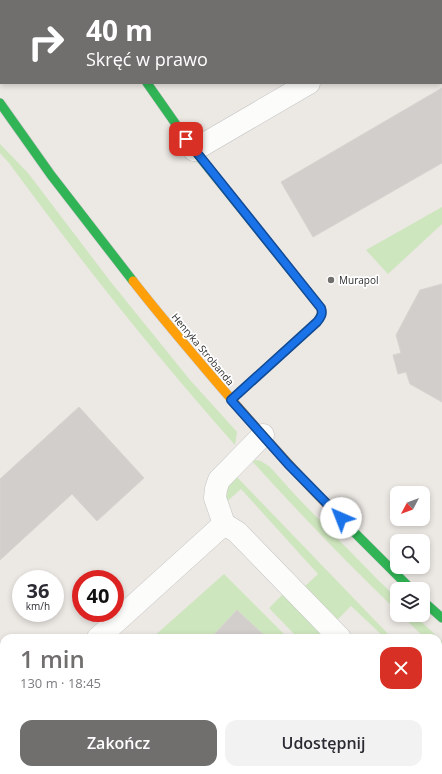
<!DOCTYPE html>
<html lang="pl">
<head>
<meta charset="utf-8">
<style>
  :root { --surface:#fff; --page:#f2f2f3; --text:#2b2b33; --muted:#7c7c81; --accent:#706f6e }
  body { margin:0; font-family:"Open Sans",sans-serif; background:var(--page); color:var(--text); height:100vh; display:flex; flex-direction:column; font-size:15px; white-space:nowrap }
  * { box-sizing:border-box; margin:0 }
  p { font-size:13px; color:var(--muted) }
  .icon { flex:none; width:22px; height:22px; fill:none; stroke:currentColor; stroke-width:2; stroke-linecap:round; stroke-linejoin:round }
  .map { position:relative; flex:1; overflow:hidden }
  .drawer { position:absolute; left:0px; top:634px; width:442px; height:140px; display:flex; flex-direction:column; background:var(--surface); border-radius:12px 12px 0 0; box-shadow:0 2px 6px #0003 }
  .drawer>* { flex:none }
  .hud { position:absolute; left:0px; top:0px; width:442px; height:84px; box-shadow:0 2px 6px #0003; background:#706f6e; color:#fff; overflow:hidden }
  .needle { width:26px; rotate:229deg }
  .tools { position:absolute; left:390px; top:486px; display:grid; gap:8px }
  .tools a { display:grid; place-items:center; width:40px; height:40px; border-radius:8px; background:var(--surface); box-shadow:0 2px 6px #0003; font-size:20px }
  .speed { position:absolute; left:12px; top:570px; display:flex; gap:8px; font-size:20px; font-weight:700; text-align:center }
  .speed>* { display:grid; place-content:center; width:52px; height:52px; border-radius:50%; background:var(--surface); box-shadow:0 2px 6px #0003; line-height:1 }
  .speed small { font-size:10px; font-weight:400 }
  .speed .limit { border:6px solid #d22; background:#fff; color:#111 }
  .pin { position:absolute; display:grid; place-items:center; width:34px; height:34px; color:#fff; margin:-17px; border-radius:8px; box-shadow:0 2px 6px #0006 }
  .me { position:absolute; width:44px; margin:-22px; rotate:316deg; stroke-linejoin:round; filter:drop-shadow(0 0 3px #0008) }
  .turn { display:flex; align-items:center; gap:14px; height:84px; padding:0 20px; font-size:18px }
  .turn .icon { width:52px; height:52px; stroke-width:2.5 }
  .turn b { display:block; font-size:28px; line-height:34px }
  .round { display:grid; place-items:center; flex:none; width:42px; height:42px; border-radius:12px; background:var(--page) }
  .summary { display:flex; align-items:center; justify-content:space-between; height:68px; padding:0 20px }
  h1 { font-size:24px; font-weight:600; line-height:30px; color:var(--accent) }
  .action { display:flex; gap:8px; margin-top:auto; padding:8px 20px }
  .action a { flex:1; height:46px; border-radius:12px; background:var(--accent); color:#fff; font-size:16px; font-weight:600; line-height:46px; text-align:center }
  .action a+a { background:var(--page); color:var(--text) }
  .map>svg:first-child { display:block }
  .green { fill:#cee6be }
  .building { fill:#d1cecb; stroke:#d7d4d0 }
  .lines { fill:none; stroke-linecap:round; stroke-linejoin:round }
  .street-casing { stroke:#c5c4c5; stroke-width:23 }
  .fast-casing { stroke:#c5c4c5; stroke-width:10 }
  .slow-casing { stroke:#c5c4c5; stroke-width:10 }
  .street { stroke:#fcfcfb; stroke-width:22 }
  .fast { stroke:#30b455; stroke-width:9 }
  .slow { stroke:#ff9f0a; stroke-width:9 }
  .route-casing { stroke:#114b97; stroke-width:10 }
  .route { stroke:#1a73e8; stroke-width:7 }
  .poi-dot { fill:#706f6e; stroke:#fff; stroke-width:1.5 }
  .labels { text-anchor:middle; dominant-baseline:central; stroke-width:3.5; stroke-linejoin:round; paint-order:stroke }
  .poi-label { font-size:10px; fill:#2e2e2e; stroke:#fff; text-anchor:start }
  .street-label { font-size:10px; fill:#2e2e2e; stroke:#fff }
</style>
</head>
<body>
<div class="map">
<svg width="442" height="774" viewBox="0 0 442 774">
  <rect width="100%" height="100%" fill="#ece8e4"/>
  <g class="green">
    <path d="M 0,144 L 28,173 L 110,281 L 190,380 L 237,432 L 235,445 C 181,384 128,320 78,255 C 55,225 32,194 9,163 L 0,153 Z"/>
    <path d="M 442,207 L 442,224 L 388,274 L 366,250 Z"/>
    <path d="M 256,460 L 261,461 L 270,467 L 297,497 L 379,581 L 397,598 L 397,611 C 347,563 299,513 252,461 Z"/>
    <path d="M 235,475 L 392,638 L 385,638 L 351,606 L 337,620 L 304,587 L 318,574 L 241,489 L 224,504 L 226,487 Z"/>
    <path d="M 224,574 L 288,638 L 267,638 L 237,610 L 211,638 L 152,638 Z"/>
    <path d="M 283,594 L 320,632 L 323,638 L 298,638 L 269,608 Z"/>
    <path d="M 401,615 L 414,615 L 442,641 L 442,655 L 438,651 L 438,638 L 425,638 Z"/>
    <path d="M 438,678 L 442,682 L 442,720 L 438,716 Z"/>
    <path d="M 28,770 L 56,770 L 60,774 L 32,774 Z"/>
    <path d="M 66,770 L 115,770 L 119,774 L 89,774 L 87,772 L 85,774 L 71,774 Z"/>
    <path d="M 174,770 L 228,770 L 232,774 L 176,774 L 173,771 Z"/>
    <path d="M 387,770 L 430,770 L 435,774 L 414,774 L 412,772 L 411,774 L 383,774 Z"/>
  </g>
  <g class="building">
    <path d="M 442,88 L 442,163 L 313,237 L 281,182 Z"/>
    <path d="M 442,284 L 442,402 L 410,384 L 406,372 L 398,374 L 393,355 L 401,353 L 396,335 L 420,290 Z"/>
    <path d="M 79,407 L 144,478 L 97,521 L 72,494 L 0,560 L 0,479 Z"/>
    <path d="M 237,610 L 267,638 L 211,638 Z"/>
  </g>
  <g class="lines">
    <defs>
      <g id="street">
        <path d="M 91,0 L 92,1"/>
        <path d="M 441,6 L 442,6"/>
        <path d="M 194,150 L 309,83"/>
        <path d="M 224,524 L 237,532 L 340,638"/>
        <path d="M 98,638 L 224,524 L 215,498 L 216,489 L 219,480 L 263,435"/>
        <path d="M 0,727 L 4,723"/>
        <path d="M 438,729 L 442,732"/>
        <path d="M 12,770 L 16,774"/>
        <path d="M 300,774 L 304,770"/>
      </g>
      <g id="fast">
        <path d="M 147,83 L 194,150 L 321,308 C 323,314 320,318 317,322 L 231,400"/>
        <path d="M 0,103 L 51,175 L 133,281"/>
        <path d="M 347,525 L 411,589"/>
        <path d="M 423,601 L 442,618"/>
      </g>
      <path id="slow" d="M 133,281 C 161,317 191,352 220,386 C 261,434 303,481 347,525"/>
    </defs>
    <use href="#street" class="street-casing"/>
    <use href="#fast" class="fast-casing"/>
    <use href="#slow" class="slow-casing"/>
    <use href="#street" class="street"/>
    <use href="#fast" class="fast"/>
    <use href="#slow" class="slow"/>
  </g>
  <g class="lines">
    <defs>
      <path id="route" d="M 186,139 L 321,308 C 323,314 321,317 317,322 L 231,400 L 288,464 L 341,518"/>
    </defs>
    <use href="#route" class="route-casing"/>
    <use href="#route" class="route"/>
  </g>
  <circle class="poi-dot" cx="331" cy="280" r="4"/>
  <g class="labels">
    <g class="poi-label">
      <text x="339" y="280">Murapol</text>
    </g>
    <g class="street-label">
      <text transform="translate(203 349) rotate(50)">Henryka Strobanda</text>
    </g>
  </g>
</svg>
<div class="tools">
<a><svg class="needle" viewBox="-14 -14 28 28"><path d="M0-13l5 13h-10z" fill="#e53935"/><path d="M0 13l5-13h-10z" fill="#7c7c81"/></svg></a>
<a><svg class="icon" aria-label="search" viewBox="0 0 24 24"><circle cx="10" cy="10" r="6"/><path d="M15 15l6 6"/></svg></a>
<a><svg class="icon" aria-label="layers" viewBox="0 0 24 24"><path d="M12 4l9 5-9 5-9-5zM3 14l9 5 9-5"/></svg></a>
</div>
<div class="speed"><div>36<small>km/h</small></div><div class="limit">40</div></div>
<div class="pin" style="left:186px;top:139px;background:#d93025"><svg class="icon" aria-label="arrive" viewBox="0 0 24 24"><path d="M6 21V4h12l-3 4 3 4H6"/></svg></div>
<svg class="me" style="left:341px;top:518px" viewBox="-20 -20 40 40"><circle r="19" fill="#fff"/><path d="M0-13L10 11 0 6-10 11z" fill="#1a73e8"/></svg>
<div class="hud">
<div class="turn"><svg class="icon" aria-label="right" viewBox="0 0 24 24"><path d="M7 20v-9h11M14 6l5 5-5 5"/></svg><div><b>40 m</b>Skręć w prawo</div></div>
</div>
<section class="drawer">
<div class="summary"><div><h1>1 min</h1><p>130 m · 18:45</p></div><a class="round" style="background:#d93025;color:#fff"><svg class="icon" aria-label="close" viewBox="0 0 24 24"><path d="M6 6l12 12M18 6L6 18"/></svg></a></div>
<div class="action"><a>Zakończ</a><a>Udostępnij</a></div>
</section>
</div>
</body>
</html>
